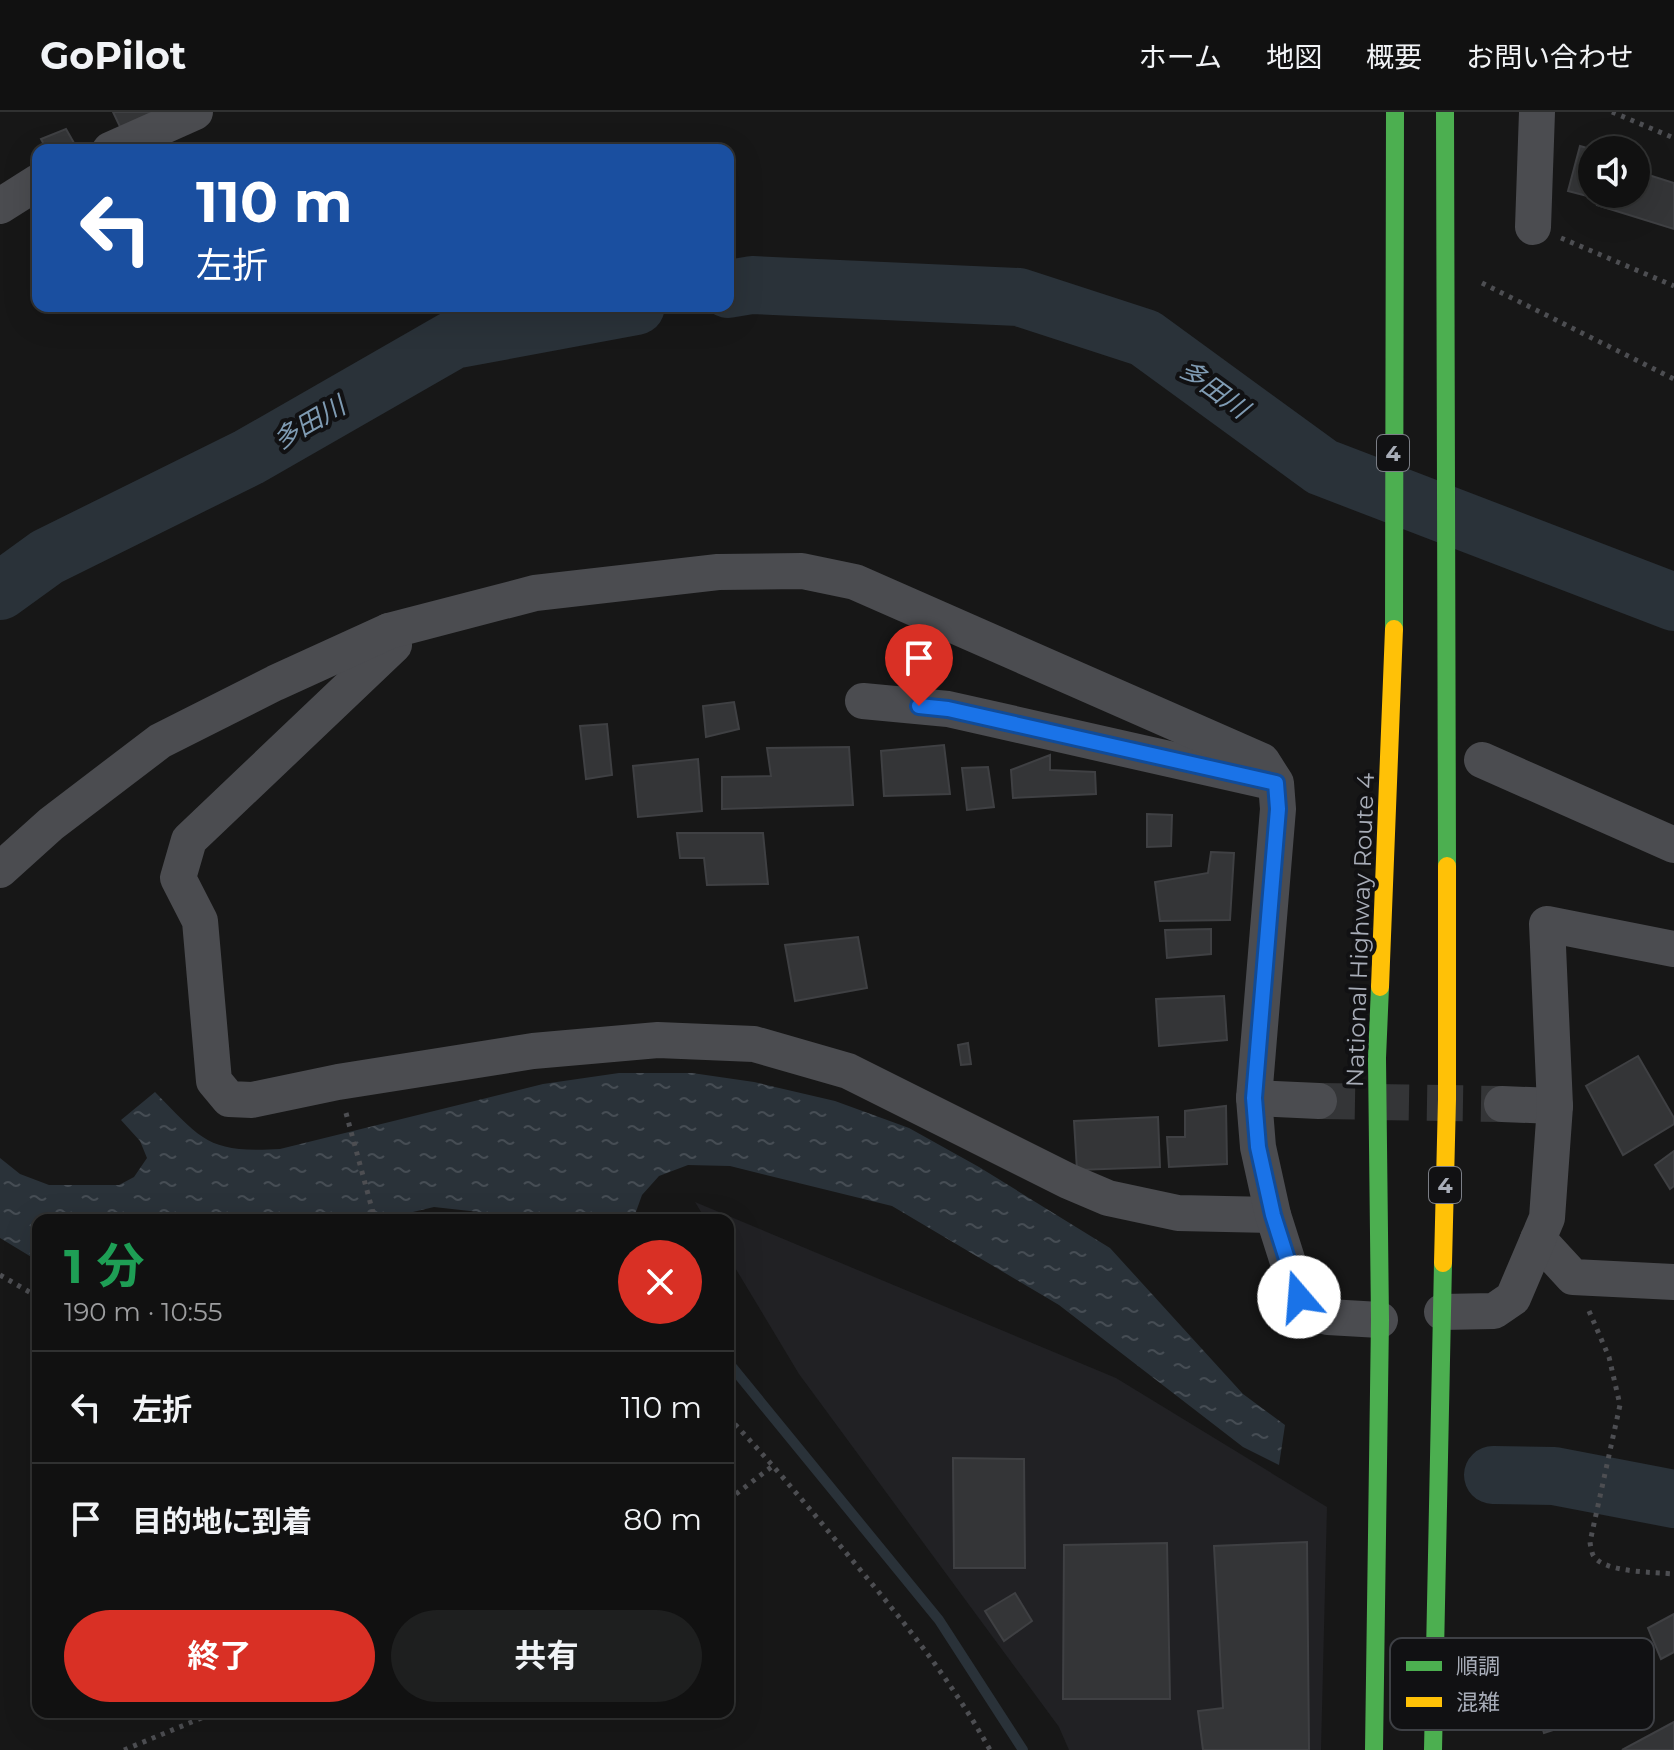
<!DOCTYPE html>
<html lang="ja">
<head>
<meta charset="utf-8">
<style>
  :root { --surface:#111; --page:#1e1f1f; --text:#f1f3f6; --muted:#9c9d9f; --line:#303131; --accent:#d93025 }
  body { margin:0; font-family:Montserrat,"Noto Sans JP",sans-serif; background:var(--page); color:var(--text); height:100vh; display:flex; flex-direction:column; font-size:30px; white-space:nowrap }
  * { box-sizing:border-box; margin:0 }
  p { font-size:26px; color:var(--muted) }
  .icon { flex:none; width:44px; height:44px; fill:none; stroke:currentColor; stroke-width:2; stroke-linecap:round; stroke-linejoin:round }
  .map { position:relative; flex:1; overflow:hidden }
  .drawer { position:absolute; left:32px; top:1102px; width:702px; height:504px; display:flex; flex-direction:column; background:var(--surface); border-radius:16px; box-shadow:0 8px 32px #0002,0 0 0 2px var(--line) }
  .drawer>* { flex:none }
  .banner { position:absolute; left:32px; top:32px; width:702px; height:168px; border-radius:16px; box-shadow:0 8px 32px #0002,0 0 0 2px var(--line); background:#1a4fa0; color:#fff; overflow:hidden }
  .fabs { position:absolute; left:1578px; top:24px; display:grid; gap:16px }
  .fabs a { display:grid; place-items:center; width:72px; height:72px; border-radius:50%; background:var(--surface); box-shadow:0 8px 32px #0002,0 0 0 2px var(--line); font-size:40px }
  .pin { position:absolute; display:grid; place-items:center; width:68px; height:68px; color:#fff; margin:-82px -34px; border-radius:50% 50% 50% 0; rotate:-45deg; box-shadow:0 0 8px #0007 }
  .pin .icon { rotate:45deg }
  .me { position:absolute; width:88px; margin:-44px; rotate:342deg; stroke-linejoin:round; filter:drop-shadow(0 0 6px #0008) }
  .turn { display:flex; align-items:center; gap:28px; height:168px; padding:0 32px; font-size:36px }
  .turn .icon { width:104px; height:104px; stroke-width:2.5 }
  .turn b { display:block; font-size:56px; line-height:68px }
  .round { display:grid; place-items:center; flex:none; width:84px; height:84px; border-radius:42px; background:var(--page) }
  .overview { display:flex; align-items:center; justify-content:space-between; height:136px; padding:0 32px }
  h1 { font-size:48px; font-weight:700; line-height:60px; color:#1e9e55 }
  .primary-button { display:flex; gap:16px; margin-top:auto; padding:16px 32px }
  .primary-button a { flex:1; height:92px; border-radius:48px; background:var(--accent); color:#fff; font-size:32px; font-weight:700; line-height:92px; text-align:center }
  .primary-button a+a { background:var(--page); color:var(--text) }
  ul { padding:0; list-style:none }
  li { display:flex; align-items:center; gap:24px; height:112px; padding:0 32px; border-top:2px solid var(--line) }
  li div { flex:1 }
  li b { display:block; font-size:30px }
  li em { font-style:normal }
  header { display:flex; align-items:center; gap:48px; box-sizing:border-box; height:112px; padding:0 40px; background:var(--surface); border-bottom:2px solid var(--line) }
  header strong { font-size:38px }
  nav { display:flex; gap:44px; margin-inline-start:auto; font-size:28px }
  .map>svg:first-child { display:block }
  .built { fill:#212124 }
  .water { fill:url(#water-ripples) }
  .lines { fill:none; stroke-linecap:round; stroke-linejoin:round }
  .stream { stroke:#2a3239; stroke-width:10 }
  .river { stroke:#2a3239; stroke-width:58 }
  .building { fill:#343537; stroke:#3f4043; stroke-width:2 }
  .street-tunnel { stroke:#343537; stroke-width:36; stroke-dasharray:36 18; stroke-linecap:butt }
  .path { stroke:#4d4e52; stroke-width:5; stroke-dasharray:4 6; stroke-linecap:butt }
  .street { stroke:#4b4c50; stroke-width:36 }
  .fast { stroke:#4caf50; stroke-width:18 }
  .slow { stroke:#ffc107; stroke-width:18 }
  .route-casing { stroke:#114b97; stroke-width:20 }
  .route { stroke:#1a73e8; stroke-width:14 }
  .labels { text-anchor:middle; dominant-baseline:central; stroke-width:8; stroke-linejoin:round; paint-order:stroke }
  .shield { fill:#111113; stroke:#7b7e86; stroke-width:2 }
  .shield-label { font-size:22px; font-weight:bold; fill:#a8adb8 }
  .street-label { font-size:24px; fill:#a8adb8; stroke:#111113 }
  .water-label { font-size:26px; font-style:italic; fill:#7f9bb3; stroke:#111113 }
  .key { fill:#111113; stroke:#3e4045; stroke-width:2 }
  .key-label { font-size:22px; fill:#a8adb8 }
</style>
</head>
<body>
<header>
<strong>GoPilot</strong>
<nav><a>ホーム</a><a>地図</a><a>概要</a><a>お問い合わせ</a></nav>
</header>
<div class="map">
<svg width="1674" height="1638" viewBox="0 0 1674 1638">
  <defs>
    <pattern id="water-ripples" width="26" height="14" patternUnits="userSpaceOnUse" patternTransform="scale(2)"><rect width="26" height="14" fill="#2a3239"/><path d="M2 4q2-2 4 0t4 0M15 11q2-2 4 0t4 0" fill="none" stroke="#464d54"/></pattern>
  </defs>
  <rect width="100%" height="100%" fill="#171717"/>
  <path class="built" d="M 695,1090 L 1116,1266 L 1327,1395 L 1321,1638 L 1069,1638 L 1059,1615 L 799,1262 L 728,1144 L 728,1108 L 706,1108 Z"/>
  <path class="water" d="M 619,961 L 692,961 L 754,970 L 835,989 L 909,1016 L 979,1055 L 1110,1136 L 1243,1282 L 1285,1313 L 1279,1353 L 1243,1335 L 1059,1193 L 892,1094 L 730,1054 L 688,1053 L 659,1064 L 642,1083 L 633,1108 L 509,1108 L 488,1101 L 434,1095 L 379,1108 L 38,1108 L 38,1149 L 0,1126 L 0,1046 L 20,1062 L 49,1073 L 119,1073 L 134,1065 L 147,1046 L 140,1029 L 121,1008 L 155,980 C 203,1029 208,1041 280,1037 L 543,972 Z"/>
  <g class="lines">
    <path class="stream" d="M 728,1250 L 939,1508 L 1023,1638"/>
    <g class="river">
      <path d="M 728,177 L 752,173 L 1019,185 L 1145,226 L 1322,355 L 1674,490"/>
      <path d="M 0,479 L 47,445 L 249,345 L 453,228 L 636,194"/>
      <path d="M 1493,1363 L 1554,1364 L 1674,1387"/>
    </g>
  </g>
  <g class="building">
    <path d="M 113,0 L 163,0 L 122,19 Z"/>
    <path d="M 66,17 L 78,38 L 47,38 L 41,27 Z"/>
    <path d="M 1580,34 L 1594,38 L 1592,38 L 1591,85 L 1568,79 Z"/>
    <path d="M 1636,59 L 1674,71 L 1674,117 L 1597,93 L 1601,82 L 1636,82 Z"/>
    <path d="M 734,590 L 739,617 L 706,625 L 703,594 Z"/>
    <path d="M 607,612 L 612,663 L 586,667 L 580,614 Z"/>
    <path d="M 944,633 L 950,682 L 884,684 L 881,639 Z"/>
    <path d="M 849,635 L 853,693 L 722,697 L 722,665 L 771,664 L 767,636 Z"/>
    <path d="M 1050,643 L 1050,658 L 1095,660 L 1096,682 L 1013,686 L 1011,658 Z"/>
    <path d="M 698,647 L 702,699 L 638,705 L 633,654 Z"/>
    <path d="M 988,655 L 994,695 L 967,698 L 962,656 Z"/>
    <path d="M 1147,702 L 1172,703 L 1171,734 L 1147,735 Z"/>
    <path d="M 677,721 L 763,721 L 768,772 L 707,773 L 704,746 L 680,746 Z"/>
    <path d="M 1211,740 L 1234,741 L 1230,808 L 1160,809 L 1155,770 L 1208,761 Z"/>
    <path d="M 1211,817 L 1211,842 L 1167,846 L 1165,818 Z"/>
    <path d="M 858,825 L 867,876 L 795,889 L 785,833 Z"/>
    <path d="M 1224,884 L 1227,928 L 1159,934 L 1156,887 Z"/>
    <path d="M 968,931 L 971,952 L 961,953 L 958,933 Z"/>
    <path d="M 1638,944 L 1674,1006 L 1674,1012 L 1623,1043 L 1586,974 Z"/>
    <path d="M 1226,994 L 1227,1052 L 1169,1055 L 1167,1025 L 1185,1025 L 1185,999 Z"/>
    <path d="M 1158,1005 L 1160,1055 L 1077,1058 L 1074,1009 Z"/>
    <path d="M 1674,1039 L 1674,1074 L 1670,1077 L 1655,1053 Z"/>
    <path d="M 953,1346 L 1024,1347 L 1025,1456 L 954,1456 Z"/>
    <path d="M 1307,1430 L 1309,1638 L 1203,1638 L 1198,1599 L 1223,1596 L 1214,1434 Z"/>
    <path d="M 1167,1431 L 1170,1587 L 1063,1587 L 1064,1433 Z"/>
    <path d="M 1015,1481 L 1032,1509 L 1004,1529 L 985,1499 Z"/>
    <path d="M 1674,1502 L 1674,1540 L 1661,1547 L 1648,1516 Z"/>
    <path d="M 1584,1561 L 1599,1603 L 1544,1621 L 1530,1579 Z"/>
    <path d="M 1674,1610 L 1674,1638 L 1622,1638 Z"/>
  </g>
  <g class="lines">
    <path class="street-tunnel" d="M 1319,989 L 1502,992"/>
    <g class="path">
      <path d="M 1612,0 L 1674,26"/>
      <path d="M 1561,126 L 1674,174"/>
      <path d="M 1482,171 L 1674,267"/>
      <path d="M 346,1001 L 375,1108"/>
      <path d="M 0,1163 L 38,1185"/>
      <path d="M 1589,1199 L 1609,1245 L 1620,1293 L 1590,1430 C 1590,1431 1592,1442 1593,1443 C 1603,1461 1655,1460 1674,1462"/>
      <path d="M 728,1305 C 774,1353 815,1403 857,1454 C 906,1512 953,1571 990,1638"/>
      <path d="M 728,1388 L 774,1353"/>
      <path d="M 124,1638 L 216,1600"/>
    </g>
    <g class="street">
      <path d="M 110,38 L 195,0"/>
      <path d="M 0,94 L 38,70"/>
      <path d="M 1533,115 L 1537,0"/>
      <path d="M 389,519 L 394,533 L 189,728 L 178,766 L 200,809 L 214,969 L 229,987 L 252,988 L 338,970 L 533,939 L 658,928 L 754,932 L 848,959 L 1068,1069 L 1108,1086 L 1178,1101 L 1273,1103"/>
      <path d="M 863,589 L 948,597 L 1271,670"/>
      <path d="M 1482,648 L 1674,733"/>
      <path d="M 0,758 L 51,712 L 160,629 L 275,571 L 389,519 L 535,481 L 718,460 L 802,459 L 855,470 L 1262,649 L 1276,671 L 1278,697 L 1254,986 L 1258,1035 L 1273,1103 L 1299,1185 L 1312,1200 L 1328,1205 L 1380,1208"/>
      <path d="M 1254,986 L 1319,989"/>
      <path d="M 1502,992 L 1555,994"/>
      <path d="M 1538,1127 L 1573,1165 L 1674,1170"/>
      <path d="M 1442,1200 L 1494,1199 L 1513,1186 L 1547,1106 L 1555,994 L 1547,812 L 1674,837"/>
    </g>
    <g class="fast">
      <path d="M 1445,0 L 1447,754"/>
      <path d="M 1394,517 L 1395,0"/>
      <path d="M 1374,1638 L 1380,1208 L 1377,946 L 1380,875"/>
      <path d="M 1433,1638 L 1443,1151"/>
    </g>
    <g class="slow">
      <path d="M 1380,875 L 1394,517"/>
      <path d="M 1443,1151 L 1447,987 L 1447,754"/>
    </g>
  </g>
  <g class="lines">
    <defs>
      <path id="route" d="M 919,594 L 948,597 L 1276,671 L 1278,697 L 1254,986 L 1258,1035 L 1273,1103 L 1299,1185"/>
    </defs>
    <use href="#route" class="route-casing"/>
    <use href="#route" class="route"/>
  </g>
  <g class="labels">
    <g class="shield">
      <rect x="1377" y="323" width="32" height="36" rx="6"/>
      <rect x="1429" y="1055" width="32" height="36" rx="6"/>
    </g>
    <g class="shield-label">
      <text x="1393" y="341">4</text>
      <text x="1445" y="1073">4</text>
    </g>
    <g class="street-label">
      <text transform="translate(1360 818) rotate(-88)">National Highway Route 4</text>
    </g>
    <g class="water-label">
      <text transform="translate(1214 277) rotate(36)">多田川</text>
      <text transform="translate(309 311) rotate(-30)">多田川</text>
    </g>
  </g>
  <rect x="1390" y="1526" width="264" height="92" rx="12" class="key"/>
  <rect x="1406" y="1549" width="36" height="10" fill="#4caf50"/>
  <rect x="1406" y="1585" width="36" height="10" fill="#ffc107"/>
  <g class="key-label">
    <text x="1456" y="1562">順調</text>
    <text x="1456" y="1598">混雑</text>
  </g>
</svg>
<div class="fabs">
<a><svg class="icon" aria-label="sound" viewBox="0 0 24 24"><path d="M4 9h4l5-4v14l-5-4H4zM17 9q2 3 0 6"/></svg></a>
</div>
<div class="pin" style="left:919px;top:594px;background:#d93025"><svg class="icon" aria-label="arrive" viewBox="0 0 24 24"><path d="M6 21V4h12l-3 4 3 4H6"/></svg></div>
<svg class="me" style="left:1299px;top:1185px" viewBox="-20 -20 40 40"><circle r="19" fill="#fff"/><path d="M0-13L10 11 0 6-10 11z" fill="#1a73e8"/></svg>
<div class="banner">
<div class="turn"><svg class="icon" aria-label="left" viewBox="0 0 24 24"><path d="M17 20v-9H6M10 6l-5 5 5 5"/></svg><div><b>110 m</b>左折</div></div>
</div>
<section class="drawer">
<div class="overview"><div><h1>1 分</h1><p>190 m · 10:55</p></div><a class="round" style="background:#d93025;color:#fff"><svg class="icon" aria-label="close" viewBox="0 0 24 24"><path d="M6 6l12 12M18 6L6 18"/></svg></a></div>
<ul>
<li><svg class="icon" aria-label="left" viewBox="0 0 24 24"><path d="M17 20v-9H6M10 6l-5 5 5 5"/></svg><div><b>左折</b></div><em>110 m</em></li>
<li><svg class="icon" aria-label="arrive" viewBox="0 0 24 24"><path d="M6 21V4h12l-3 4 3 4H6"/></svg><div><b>目的地に到着</b></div><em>80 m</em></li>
</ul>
<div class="primary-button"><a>終了</a><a>共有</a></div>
</section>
</div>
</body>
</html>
